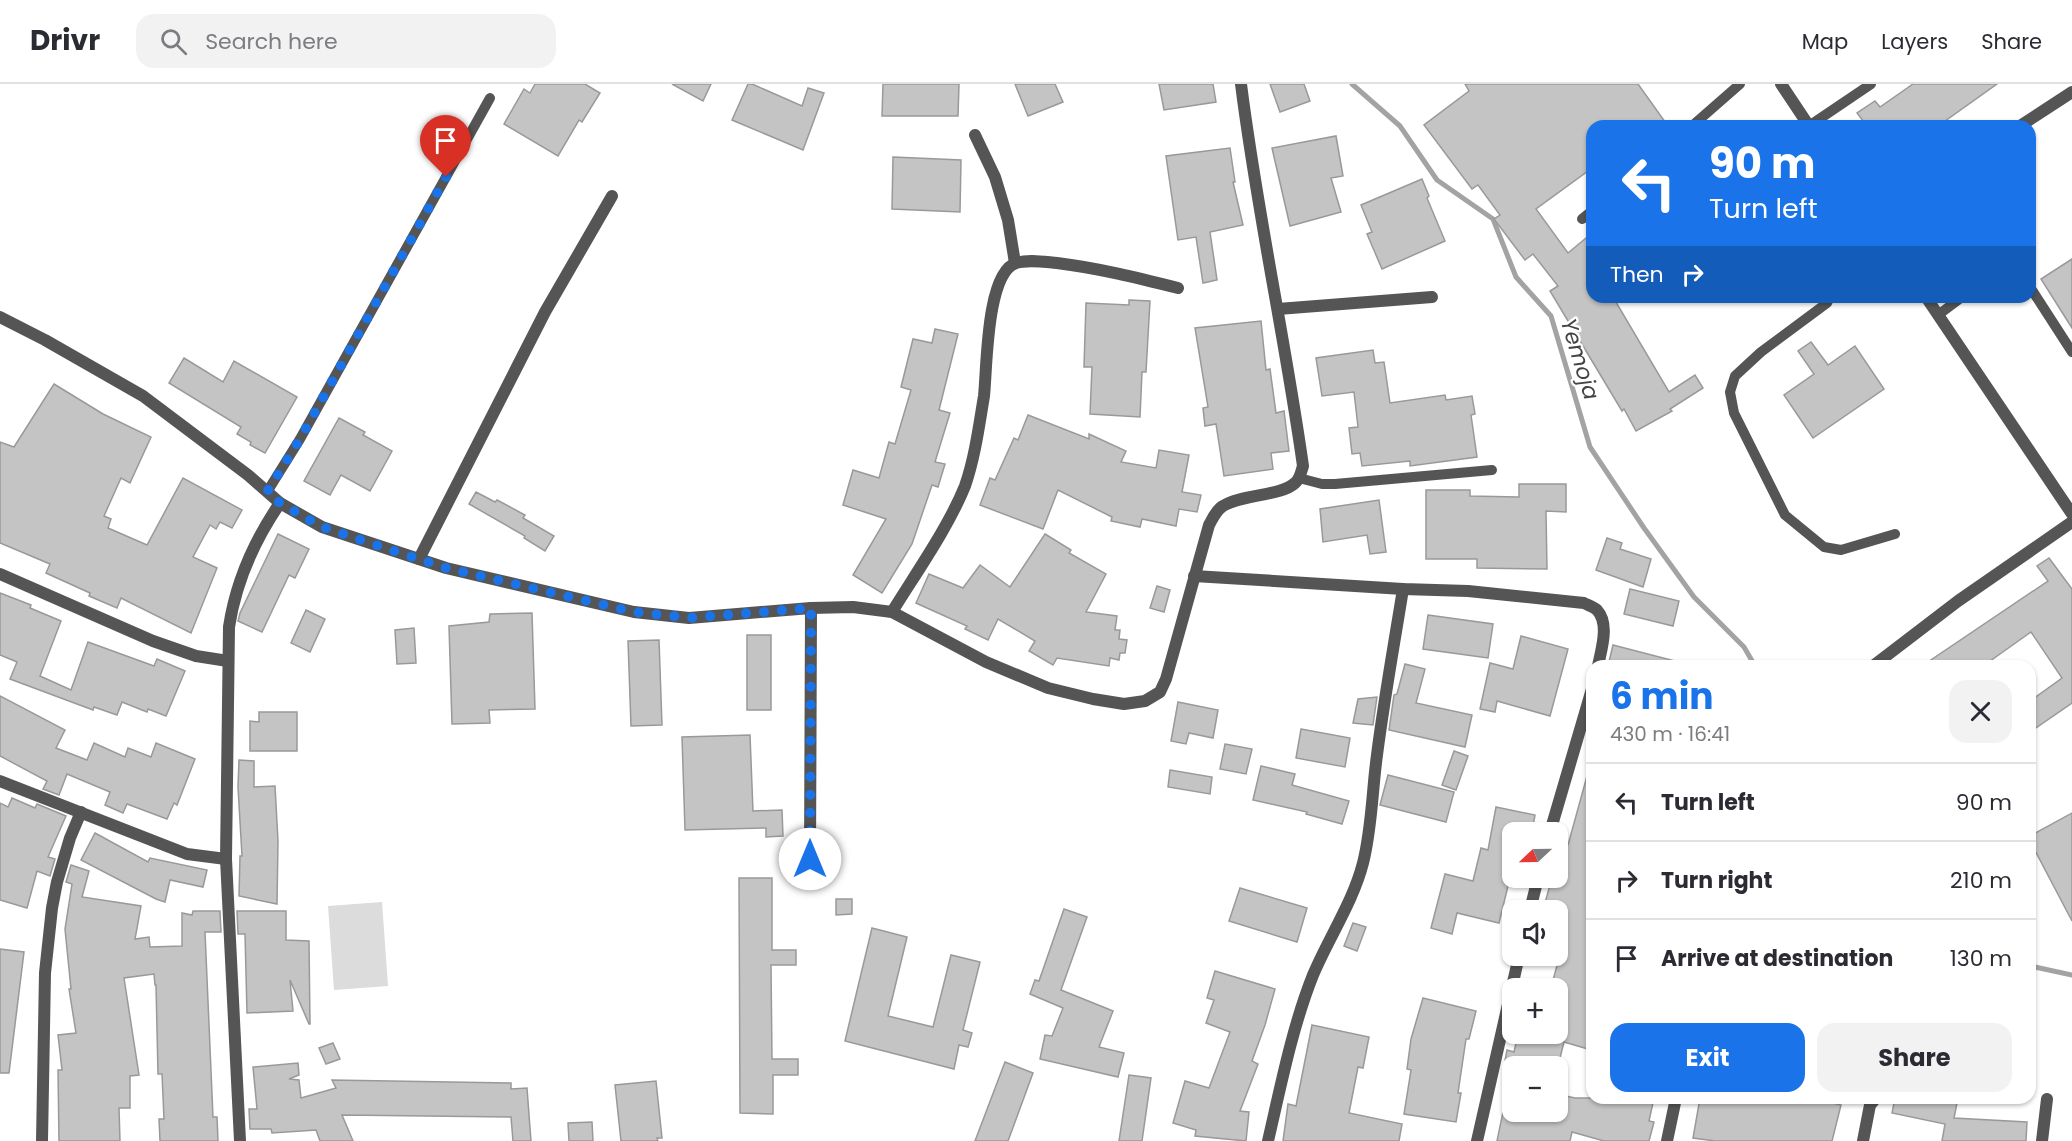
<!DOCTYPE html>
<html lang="en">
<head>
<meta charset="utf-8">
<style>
  :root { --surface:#fff; --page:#f2f2f3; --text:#2b2b33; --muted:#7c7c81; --line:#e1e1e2; --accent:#1a73e8 }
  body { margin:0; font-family:Poppins,sans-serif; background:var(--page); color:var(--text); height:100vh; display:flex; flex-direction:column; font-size:22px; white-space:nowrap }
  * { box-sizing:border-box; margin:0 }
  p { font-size:20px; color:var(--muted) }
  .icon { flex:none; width:33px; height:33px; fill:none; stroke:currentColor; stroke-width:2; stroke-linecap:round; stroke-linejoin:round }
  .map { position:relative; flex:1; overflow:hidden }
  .sheet { position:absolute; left:1586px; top:576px; width:450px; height:444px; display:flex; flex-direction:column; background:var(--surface); border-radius:18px; box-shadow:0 2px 4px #0004 }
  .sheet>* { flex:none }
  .top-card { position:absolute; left:1586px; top:36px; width:450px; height:183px; border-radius:18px; box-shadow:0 2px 4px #0004; background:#1a73e8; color:#fff; overflow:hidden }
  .needle { width:39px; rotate:248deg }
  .fabs { position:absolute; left:1502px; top:738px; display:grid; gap:12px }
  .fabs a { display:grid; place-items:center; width:66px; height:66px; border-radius:12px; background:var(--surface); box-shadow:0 2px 4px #0004; font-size:30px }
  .pin { position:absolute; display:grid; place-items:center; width:51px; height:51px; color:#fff; margin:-62px -26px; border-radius:50% 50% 50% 0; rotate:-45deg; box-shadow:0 0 6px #0007 }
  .pin .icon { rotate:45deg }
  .me { position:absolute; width:66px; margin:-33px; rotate:0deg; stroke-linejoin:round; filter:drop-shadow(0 0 4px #0008) }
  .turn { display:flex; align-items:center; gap:21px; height:126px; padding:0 24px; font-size:27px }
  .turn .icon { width:78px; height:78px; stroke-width:2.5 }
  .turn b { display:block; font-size:42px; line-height:51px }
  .then { display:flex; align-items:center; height:57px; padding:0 24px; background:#0003; gap:12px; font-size:22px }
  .round { display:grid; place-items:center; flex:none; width:63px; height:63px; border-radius:18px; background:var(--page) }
  .summary { display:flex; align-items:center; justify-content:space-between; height:102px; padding:0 24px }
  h1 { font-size:36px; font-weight:700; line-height:45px; color:var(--accent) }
  .button { display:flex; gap:12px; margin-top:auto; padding:12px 24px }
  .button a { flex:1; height:69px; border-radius:18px; background:var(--accent); color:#fff; font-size:24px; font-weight:700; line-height:69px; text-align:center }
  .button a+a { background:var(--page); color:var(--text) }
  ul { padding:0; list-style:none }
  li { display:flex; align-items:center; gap:18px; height:78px; padding:0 24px; border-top:2px solid var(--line) }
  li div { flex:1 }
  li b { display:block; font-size:22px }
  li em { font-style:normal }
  header { display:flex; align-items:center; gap:36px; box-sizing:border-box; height:84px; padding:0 30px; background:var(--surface); border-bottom:2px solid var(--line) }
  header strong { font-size:28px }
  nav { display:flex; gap:33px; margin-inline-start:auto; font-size:21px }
  .search { width:420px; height:54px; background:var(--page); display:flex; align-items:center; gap:15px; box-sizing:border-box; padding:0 21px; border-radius:18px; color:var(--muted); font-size:22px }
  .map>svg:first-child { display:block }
  .park { fill:#dcdcdc }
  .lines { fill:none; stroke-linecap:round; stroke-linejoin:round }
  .stream { stroke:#a3a3a3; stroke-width:5 }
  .building { fill:#c4c4c4; stroke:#999; stroke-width:1.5 }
  .lane { stroke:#555; stroke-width:10 }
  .street { stroke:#555; stroke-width:12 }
  .route { stroke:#1a73e8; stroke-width:10; stroke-dasharray:0 18 }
  .labels { text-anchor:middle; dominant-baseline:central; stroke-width:4.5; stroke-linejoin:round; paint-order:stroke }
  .water-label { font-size:22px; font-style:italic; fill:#444; stroke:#fff }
</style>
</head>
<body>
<header>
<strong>Drivr</strong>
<div class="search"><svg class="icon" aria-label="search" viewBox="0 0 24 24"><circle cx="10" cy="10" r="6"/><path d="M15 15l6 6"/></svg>Search here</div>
<nav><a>Map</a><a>Layers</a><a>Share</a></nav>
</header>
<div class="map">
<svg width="2072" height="1057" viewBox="0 0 2072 1057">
  <rect width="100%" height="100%" fill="#fff"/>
  <path class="park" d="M 382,818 L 388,902 L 334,906 L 328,822 Z"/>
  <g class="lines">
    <g class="stream">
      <path d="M 1352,0 L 1400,42 L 1437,96 L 1493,135 L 1516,193 L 1551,232 L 1590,363 L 1644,444 L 1694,513 L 1744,563 L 1755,582"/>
      <path d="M 2030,882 L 2072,891"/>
    </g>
  </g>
  <g class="building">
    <path d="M 535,0 L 585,0 L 600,9 L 582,38 L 579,36 L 558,72 L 504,40 L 524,5 L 530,9 Z"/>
    <path d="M 672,0 L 711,0 L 703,17 Z"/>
    <path d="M 748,0 L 752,0 L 802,22 L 808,4 L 824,9 L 803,66 L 732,36 Z"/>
    <path d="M 883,0 L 959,0 L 958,32 L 882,32 Z"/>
    <path d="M 1015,0 L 1055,0 L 1063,18 L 1028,32 Z"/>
    <path d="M 1159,0 L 1213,0 L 1216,18 L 1164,26 Z"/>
    <path d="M 1270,0 L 1304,0 L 1310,17 L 1280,28 Z"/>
    <path d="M 1465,0 L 1638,0 L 1668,42 L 1592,42 L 1592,84 L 1536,125 L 1568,169 L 1592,149 L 1592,213 L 1613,213 L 1669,308 L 1695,291 L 1703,304 L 1670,325 L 1672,327 L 1636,347 L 1624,325 L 1622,327 L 1550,207 L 1558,202 L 1533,170 L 1525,176 L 1494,135 L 1500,131 L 1478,101 L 1472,105 L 1424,41 L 1469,7 Z"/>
    <path d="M 1913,0 L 1997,0 L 1938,42 L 1867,42 L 1857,29 L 1875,17 L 1880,23 Z"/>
    <path d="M 1336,52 L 1343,92 L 1331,94 L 1341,128 L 1290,142 L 1272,64 Z"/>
    <path d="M 1230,64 L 1235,98 L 1233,98 L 1243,141 L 1210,148 L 1217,196 L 1203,199 L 1196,153 L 1178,156 L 1166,72 Z"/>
    <path d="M 893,73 L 961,76 L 960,128 L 892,125 Z"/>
    <path d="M 1422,95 L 1429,112 L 1427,114 L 1445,157 L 1382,185 L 1367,150 L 1372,148 L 1361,121 Z"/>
    <path d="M 2072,175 L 2072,244 L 2041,195 Z"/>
    <path d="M 1129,216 L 1150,217 L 1146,288 L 1142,288 L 1140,333 L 1090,330 L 1092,283 L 1084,283 L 1086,219 L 1129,221 Z"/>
    <path d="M 1261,237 L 1266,286 L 1270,285 L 1276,329 L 1284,327 L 1289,367 L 1271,369 L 1273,385 L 1224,392 L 1216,340 L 1205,342 L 1203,324 L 1208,323 L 1195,244 Z"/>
    <path d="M 935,245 L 958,250 L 939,326 L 950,329 L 935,378 L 945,380 L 938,403 L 932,401 L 912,460 L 882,509 L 853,491 L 886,435 L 843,421 L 853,386 L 879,394 L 889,358 L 895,360 L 911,306 L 901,303 L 913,255 L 932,259 Z"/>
    <path d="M 1811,258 L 1828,281 L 1855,262 L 1884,305 L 1813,354 L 1784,311 L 1814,290 L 1798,267 Z"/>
    <path d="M 1373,266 L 1375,279 L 1384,278 L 1390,319 L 1445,311 L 1446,316 L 1472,312 L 1475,330 L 1471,331 L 1477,373 L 1410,382 L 1410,377 L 1362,382 L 1360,369 L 1352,370 L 1349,344 L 1358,343 L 1354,308 L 1322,312 L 1316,274 Z"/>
    <path d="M 184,274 L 223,298 L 234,277 L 297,313 L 265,369 L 250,361 L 251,358 L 237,350 L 241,343 L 169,299 Z"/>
    <path d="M 54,300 L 103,330 L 151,353 L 130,399 L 121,394 L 104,432 L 111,435 L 108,444 L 147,461 L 183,394 L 242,426 L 232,444 L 220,438 L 216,445 L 210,441 L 193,473 L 217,484 L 191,549 L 121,514 L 117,524 L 89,512 L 90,509 L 46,489 L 50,480 L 0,459 L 0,358 L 14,363 Z"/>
    <path d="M 1028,331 L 1089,355 L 1089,350 L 1126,367 L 1121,378 L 1156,384 L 1159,366 L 1189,371 L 1182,408 L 1201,411 L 1197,428 L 1179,425 L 1176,442 L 1142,435 L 1140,443 L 1111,437 L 1112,433 L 1058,406 L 1043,445 L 980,421 L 990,394 L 995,396 L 1014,354 L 1018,356 Z"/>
    <path d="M 339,334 L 365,348 L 363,351 L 392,367 L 370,407 L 341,391 L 330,411 L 304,397 Z"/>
    <path d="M 1519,400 L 1566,400 L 1566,428 L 1546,427 L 1547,485 L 1477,484 L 1477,475 L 1426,475 L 1426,406 L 1470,406 L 1470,412 L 1519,413 Z"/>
    <path d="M 476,408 L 495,418 L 497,416 L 525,431 L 523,434 L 554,452 L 545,467 L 524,454 L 525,452 L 469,420 Z"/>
    <path d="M 1379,416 L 1386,468 L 1370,470 L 1367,451 L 1323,458 L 1320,425 Z"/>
    <path d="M 278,450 L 309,465 L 295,494 L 289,491 L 262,548 L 238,537 L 240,529 Z"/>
    <path d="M 1045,450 L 1071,466 L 1069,469 L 1106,490 L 1086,528 L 1117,532 L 1115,546 L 1120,546 L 1119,555 L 1127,556 L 1125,569 L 1120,569 L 1119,576 L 1110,574 L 1109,582 L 1057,574 L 1053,581 L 1029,567 L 1035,557 L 998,535 L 988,556 L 965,545 L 967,542 L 916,519 L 929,490 L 963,504 L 980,481 L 1010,503 Z"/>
    <path d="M 1607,454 L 1622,459 L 1620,465 L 1651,475 L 1643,503 L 1596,486 Z"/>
    <path d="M 2049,474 L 2072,505 L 2072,619 L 2030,648 L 2030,617 L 2062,594 L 2031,548 L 1983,582 L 1922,582 L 2048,497 L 2037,482 Z"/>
    <path d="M 1157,502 L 1170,506 L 1164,528 L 1150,524 Z"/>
    <path d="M 1630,505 L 1679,517 L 1673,542 L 1624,530 Z"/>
    <path d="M 0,509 L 31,521 L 30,524 L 61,537 L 40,592 L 71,606 L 88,558 L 154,582 L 157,575 L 185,587 L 166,632 L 148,625 L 147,628 L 122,618 L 117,631 L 94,623 L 93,626 L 10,595 L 17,578 L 0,571 Z"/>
    <path d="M 306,526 L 325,535 L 310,568 L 291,559 Z"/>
    <path d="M 532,529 L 535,625 L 489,626 L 490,639 L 452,640 L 449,542 L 489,538 L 490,530 Z"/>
    <path d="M 1428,531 L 1493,540 L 1488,574 L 1423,565 Z"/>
    <path d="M 414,544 L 416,579 L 397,580 L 395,546 Z"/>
    <rect x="747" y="551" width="24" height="75"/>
    <path d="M 1521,552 L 1568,565 L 1550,632 L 1497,617 L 1495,628 L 1480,625 L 1490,579 L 1513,585 Z"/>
    <path d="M 659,556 L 662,641 L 631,642 L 628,557 Z"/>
    <path d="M 1613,561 L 1675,577 L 1674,582 L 1608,582 Z"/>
    <path d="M 1405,580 L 1425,585 L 1416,619 L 1472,631 L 1465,663 L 1389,646 L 1394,611 L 1397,610 Z"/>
    <path d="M 0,612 L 65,646 L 56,664 L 87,676 L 94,659 L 125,673 L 128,664 L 151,673 L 156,659 L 195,675 L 177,721 L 174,719 L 167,735 L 127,720 L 123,729 L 105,721 L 110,708 L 67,690 L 59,711 L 43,705 L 47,697 L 0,672 Z"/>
    <path d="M 1377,613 L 1373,641 L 1353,639 L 1358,615 Z"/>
    <path d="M 1178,618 L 1218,626 L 1213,654 L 1189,649 L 1186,660 L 1171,657 Z"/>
    <path d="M 259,628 L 297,628 L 297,667 L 250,667 L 250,637 L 259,638 Z"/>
    <path d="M 1301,645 L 1350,654 L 1345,683 L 1296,674 Z"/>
    <path d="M 750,651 L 753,727 L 782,726 L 783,752 L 766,753 L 766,744 L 685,746 L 682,653 Z"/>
    <path d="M 1225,660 L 1252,665 L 1246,690 L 1220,685 Z"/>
    <path d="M 1454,667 L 1468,672 L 1456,706 L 1442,701 Z"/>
    <path d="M 239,676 L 254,677 L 254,703 L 275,702 L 278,757 L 277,820 L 239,812 L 240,772 L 242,772 L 238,703 Z"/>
    <path d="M 1261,682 L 1295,690 L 1292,701 L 1349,717 L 1342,740 L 1306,730 L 1307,728 L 1253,716 Z"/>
    <path d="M 1170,686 L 1212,693 L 1210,710 L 1168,703 Z"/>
    <path d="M 1388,691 L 1454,708 L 1446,738 L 1380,721 Z"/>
    <path d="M 1587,692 L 1592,692 L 1592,952 L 1588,965 L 1564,958 L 1558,982 L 1504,982 L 1507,966 L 1514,968 L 1518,950 L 1557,950 L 1557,904 L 1551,904 L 1560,870 L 1557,869 L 1557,826 L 1543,826 L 1550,801 L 1557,803 L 1557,777 L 1561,760 L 1568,761 Z"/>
    <path d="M 12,714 L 35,724 L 37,720 L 66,732 L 48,773 L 55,775 L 50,792 L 37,787 L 27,824 L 0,816 L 0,719 L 8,723 Z"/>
    <path d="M 1496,723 L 1535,731 L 1532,748 L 1512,748 L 1512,803 L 1508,802 L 1499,839 L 1457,829 L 1452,850 L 1431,844 L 1445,790 L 1473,797 L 1481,764 L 1488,766 Z"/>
    <path d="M 2072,729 L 2072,837 L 2030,757 L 2030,752 Z"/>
    <path d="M 95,749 L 148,778 L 150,774 L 207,786 L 203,803 L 170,796 L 165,818 L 156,815 L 81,776 Z"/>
    <path d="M 71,781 L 89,787 L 82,813 L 141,822 L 135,855 L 149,853 L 150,863 L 182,862 L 182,829 L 192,831 L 193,827 L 220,827 L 221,848 L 205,848 L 213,1033 L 217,1033 L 218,1057 L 160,1057 L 159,1035 L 164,1035 L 162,990 L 158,990 L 156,901 L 155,901 L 154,890 L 124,894 L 139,991 L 130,992 L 130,1024 L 119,1024 L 120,1057 L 59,1057 L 58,986 L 62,986 L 58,951 L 76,949 L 69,905 L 71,905 L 65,845 L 72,800 L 66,798 Z"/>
    <path d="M 739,794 L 772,794 L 772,866 L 796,866 L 796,881 L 771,881 L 772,975 L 798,975 L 798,991 L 773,991 L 773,1030 L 740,1029 Z"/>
    <path d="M 1240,804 L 1307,824 L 1297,858 L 1229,837 Z"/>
    <path d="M 836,815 L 852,815 L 852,830 L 836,831 Z"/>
    <path d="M 1064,825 L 1087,833 L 1061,906 L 1113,927 L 1099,963 L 1124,969 L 1118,993 L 1040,975 L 1045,951 L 1052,952 L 1063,924 L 1030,910 L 1035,896 L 1039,897 Z"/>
    <path d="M 237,827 L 286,827 L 286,856 L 309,857 L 310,940 L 309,940 L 290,896 L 293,927 L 247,929 L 245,850 L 238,850 Z"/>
    <path d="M 1353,839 L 1366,843 L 1357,867 L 1344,862 Z"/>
    <path d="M 872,844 L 907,853 L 888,932 L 933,943 L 951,871 L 980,878 L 963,946 L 972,949 L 968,963 L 959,961 L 954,985 L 845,957 Z"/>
    <path d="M 0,865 L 24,868 L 9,989 L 0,989 Z"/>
    <path d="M 1215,887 L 1275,905 L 1265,941 L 1252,977 L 1258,980 L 1240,1027 L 1249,1028 L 1246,1057 L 1195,1052 L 1196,1046 L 1173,1039 L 1185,997 L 1209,1004 L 1230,948 L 1206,939 L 1214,916 L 1207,914 Z"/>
    <path d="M 1423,914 L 1476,927 L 1469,955 L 1466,955 L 1458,1009 L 1461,1009 L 1456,1038 L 1404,1030 L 1411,986 L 1407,985 L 1411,955 Z"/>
    <path d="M 1312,941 L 1369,953 L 1363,984 L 1358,983 L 1349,1029 L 1402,1040 L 1399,1057 L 1283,1057 L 1288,1020 L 1296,1022 Z"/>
    <path d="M 333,959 L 340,975 L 326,980 L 319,964 Z"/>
    <path d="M 1005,978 L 1033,989 L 1008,1057 L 975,1057 Z"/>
    <path d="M 298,979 L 299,991 L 289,995 L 299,996 L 301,1014 L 336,1004 L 332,996 L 511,999 L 511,1005 L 527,1004 L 531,1057 L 513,1057 L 511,1033 L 342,1031 L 353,1057 L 320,1057 L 316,1046 L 272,1049 L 271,1045 L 250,1045 L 249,1025 L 257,1025 L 253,983 Z"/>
    <path d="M 1129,991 L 1151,994 L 1142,1057 L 1119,1057 Z"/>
    <path d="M 656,997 L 662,1054 L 657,1054 L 658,1057 L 621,1057 L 615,1001 Z"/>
    <path d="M 1557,1010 L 1575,1014 L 1654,1014 L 1649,1037 L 1654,1038 L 1649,1057 L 1604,1057 L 1572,1048 L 1570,1057 L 1497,1057 L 1503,1028 L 1557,1028 Z"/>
    <path d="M 1700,1014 L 1812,1014 L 1841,1021 L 1832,1057 L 1715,1057 L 1693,1054 Z"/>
    <path d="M 1895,1014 L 1958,1014 L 1954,1034 L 2027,1038 L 2026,1057 L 1942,1057 L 1945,1040 L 1892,1029 Z"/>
    <path d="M 592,1038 L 593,1057 L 569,1057 L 568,1039 Z"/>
  </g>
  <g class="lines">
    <g class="lane">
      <path d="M 1692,42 L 1740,0"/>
      <path d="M 1809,42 L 1871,0"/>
      <path d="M 1582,135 L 1592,127"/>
      <path d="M 2030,203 L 2072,268"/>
      <path d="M 1830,213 L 1827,219 L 1761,268 L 1735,292 L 1730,308 L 1734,329 L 1785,431 L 1824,463 L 1841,466 L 1895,450"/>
      <path d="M 1938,231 L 1962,213"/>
      <path d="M 1299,394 L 1322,400 L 1335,400 L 1492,386"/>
      <path d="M 267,408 L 300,355 L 490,14"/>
    </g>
    <g class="street">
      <path d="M 1781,0 L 1809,42"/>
      <path d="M 2020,42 L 2072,8"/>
      <path d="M 975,51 L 995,93 L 1008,136 L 1015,179"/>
      <path d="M 1926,213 L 2072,430"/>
      <path d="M 1278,225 L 1432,213"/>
      <path d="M 0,233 L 45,256 L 143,312 L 248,391 L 280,419 L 322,443 L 446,484 L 634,528 L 689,534 L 811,524 L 853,523 L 892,528 L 986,578 L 1048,604 L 1093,615 L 1124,620 L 1145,617 L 1160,608 L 1166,595 L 1209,441 C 1213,434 1216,426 1223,422 C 1242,410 1281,412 1295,399 C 1300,395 1301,388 1303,382 C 1285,254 1257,128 1241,0"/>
      <path d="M 419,475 L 545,228 L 612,112"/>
      <path d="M 0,490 L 153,557 L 196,572 L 228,577"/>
      <path d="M 1194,492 L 1403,505 L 1468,507 L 1584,519 C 1588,521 1594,523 1597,526 C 1610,540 1601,566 1598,582"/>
      <path d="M 892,528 C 916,489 948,444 965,402 C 975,373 979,342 984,312 C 987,285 986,189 1016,179 C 1028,175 1045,178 1057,179 C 1098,184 1138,194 1178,204"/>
      <path d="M 1873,582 L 1958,517 L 2072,438"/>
      <path d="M 0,697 L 187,770 L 226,775"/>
      <path d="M 1550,748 L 1592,605"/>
      <path d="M 810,775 L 811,524"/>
      <path d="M 1530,826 L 1538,794"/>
      <path d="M 42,1057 L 45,889 L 52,824 L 57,798 L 70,754 L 81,728"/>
      <path d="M 240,1057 L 226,775 L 229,543 C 236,497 254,457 280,419"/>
      <path d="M 1268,1057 C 1281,1001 1292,944 1313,891 C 1329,853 1353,818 1363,779 C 1372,744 1372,707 1377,671 C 1384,616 1394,561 1403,505"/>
      <path d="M 1477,1057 L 1519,872"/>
      <path d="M 1667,1057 L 1676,1014"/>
      <path d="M 1863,1057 L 1870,1021 L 1876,1014"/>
      <path d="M 2042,1057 L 2047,1015"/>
    </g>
  </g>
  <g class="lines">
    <path class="route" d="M 446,93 L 300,355 L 267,408 L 280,419 L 322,443 L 379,462 L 446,484 L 634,528 L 690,534 L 811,524 L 810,775"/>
  </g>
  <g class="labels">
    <g class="water-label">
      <text transform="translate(1580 275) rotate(73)">Yemoja</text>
    </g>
  </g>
</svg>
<div class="fabs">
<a><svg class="needle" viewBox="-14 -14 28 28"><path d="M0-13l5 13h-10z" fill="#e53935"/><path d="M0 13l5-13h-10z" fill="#7c7c81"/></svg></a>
<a><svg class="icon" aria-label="sound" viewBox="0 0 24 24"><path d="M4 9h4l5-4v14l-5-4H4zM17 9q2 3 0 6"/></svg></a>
<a>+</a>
<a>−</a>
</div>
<div class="pin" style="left:446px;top:93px;background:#d93025"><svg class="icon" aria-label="arrive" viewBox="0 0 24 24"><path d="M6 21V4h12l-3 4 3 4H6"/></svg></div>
<svg class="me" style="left:810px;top:775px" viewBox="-20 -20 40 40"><circle r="19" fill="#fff"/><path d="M0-13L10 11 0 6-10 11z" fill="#1a73e8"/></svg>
<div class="top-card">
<div class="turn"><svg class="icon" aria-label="left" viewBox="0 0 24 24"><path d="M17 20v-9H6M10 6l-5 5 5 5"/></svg><div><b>90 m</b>Turn left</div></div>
<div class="then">Then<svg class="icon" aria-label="right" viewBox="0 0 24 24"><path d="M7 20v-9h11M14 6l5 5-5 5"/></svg></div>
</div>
<section class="sheet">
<div class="summary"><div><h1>6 min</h1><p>430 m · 16:41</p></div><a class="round"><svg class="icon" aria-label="close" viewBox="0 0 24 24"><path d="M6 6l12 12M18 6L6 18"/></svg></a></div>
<ul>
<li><svg class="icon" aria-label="left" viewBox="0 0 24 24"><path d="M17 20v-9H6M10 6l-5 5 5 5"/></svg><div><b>Turn left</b></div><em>90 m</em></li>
<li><svg class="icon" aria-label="right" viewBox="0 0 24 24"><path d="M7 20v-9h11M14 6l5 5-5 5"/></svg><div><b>Turn right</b></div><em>210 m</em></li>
<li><svg class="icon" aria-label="arrive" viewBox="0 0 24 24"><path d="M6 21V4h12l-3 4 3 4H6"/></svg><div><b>Arrive at destination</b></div><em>130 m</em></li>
</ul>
<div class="button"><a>Exit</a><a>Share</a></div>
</section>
</div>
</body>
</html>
